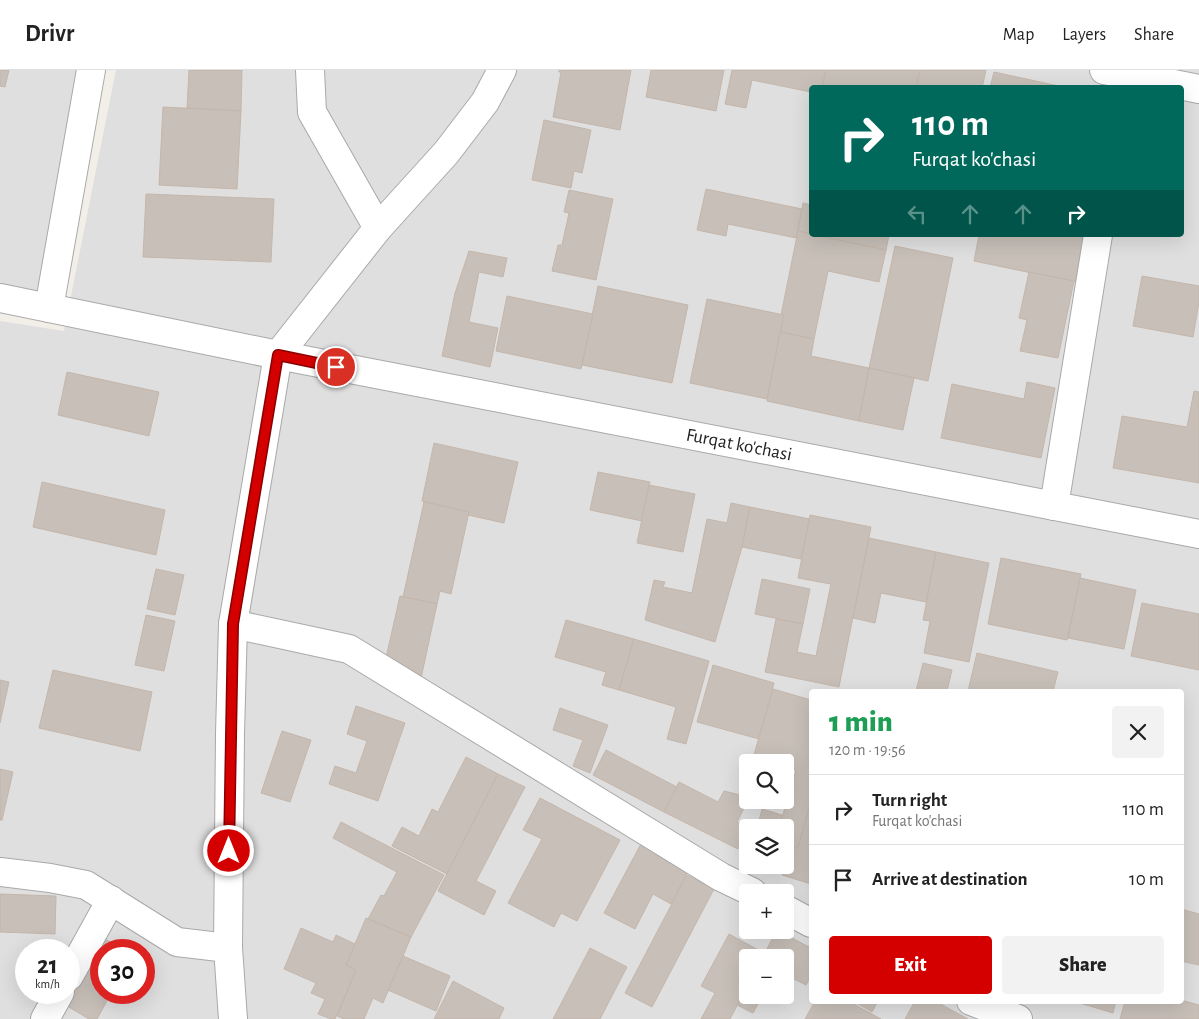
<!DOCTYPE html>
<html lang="en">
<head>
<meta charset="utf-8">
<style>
  :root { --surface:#fff; --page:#f2f2f2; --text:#222; --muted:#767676; --line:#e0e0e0; --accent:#d40000 }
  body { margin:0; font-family:"Alegreya Sans",sans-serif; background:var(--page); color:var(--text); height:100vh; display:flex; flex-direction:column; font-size:19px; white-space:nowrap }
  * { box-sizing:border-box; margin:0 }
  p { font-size:16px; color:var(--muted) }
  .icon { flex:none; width:28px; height:28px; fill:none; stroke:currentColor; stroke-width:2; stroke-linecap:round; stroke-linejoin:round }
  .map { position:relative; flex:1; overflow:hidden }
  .drawer { position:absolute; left:809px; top:619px; width:375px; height:315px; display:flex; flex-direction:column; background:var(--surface); border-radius:5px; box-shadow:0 5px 20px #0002 }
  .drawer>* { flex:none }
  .hud { position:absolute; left:809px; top:15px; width:375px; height:152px; border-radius:5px; box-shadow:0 5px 20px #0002; background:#00695c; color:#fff; overflow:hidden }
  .controls { position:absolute; left:739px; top:684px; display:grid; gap:10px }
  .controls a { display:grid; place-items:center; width:55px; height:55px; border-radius:5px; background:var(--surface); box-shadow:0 5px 20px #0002; font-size:25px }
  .speed { position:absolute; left:15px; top:869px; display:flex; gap:10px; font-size:25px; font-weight:700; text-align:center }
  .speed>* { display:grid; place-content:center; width:65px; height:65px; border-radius:50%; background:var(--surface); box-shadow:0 5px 20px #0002; line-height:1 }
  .speed small { font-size:12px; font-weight:400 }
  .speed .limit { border:8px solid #d22; background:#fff; color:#111 }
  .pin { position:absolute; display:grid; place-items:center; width:42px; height:42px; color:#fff; margin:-21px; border:2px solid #fff; border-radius:50%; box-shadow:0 1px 5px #0007 }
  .me { position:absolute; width:55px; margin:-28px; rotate:0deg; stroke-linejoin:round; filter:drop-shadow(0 0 4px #0008) }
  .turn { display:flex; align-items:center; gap:18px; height:105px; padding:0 20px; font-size:22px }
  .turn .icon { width:65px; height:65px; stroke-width:2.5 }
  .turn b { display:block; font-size:35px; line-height:42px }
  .lanes { display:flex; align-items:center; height:48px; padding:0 20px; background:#0003; justify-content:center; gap:25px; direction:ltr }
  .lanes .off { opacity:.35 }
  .round { display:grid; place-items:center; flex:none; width:52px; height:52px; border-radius:5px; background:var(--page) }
  .summary { display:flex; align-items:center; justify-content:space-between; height:85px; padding:0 20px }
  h1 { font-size:30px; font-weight:800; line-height:38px; color:#1e9e55 }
  .primary-button { display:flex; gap:10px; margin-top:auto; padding:10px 20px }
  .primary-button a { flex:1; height:58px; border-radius:5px; background:var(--accent); color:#fff; font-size:20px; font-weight:800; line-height:58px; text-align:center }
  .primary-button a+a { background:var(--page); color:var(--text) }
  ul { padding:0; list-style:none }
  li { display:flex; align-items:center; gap:15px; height:70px; padding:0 20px; border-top:1px solid var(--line) }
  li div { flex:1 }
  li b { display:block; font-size:19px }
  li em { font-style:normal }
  header { display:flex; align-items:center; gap:30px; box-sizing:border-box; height:70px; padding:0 25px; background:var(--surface); border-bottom:1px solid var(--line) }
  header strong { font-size:24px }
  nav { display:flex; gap:28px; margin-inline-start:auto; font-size:18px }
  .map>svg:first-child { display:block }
  .residential { fill:#e0dfdf; fill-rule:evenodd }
  .building { fill:#c7bfb8; stroke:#c4b6ab }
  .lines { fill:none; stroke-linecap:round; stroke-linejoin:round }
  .minor-casing { stroke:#a9a9a9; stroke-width:30 }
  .minor { stroke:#fff; stroke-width:28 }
  .route-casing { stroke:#8a0000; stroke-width:12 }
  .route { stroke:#d40000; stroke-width:9 }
  .labels { text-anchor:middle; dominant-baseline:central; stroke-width:5; stroke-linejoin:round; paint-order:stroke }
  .street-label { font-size:19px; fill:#222; stroke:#fff }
</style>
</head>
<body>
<header>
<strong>Drivr</strong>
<nav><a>Map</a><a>Layers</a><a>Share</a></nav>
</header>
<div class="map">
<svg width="1199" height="949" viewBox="0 0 1199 949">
  <rect width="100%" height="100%" fill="#f2efe9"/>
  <g class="residential">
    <path d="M 0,0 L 79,0 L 40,222 L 0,216 Z"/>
    <path d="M 116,0 L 1199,0 L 1199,949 L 0,949 L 0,251 L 64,261 ZM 811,18 L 1181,18 L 1181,165 L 811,165 ZM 811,621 L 1181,621 L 1181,931 L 811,931 ZM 748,692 L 785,692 L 785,730 L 748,730 ZM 748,758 L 785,758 L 785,795 L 748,795 ZM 748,822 L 785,822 L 785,860 L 748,860 ZM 26,880 L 69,880 L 69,922 L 26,922 ZM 101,880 L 144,880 L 144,922 L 101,922 ZM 748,888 L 785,888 L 785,925 L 748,925 Z"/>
  </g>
  <g class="building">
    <path d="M 0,0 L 9,0 L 5,17 L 0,16 Z"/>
    <path d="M 189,0 L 242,0 L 241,41 L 187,38 Z"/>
    <path d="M 559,0 L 631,0 L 620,60 L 553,47 L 561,2 L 559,2 Z"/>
    <path d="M 651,0 L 724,0 L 716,41 L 646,27 Z"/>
    <path d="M 732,0 L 826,0 L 822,18 L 811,18 L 811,22 L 752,10 L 746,38 L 725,34 Z"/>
    <path d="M 826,0 L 920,0 L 916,18 L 822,18 Z"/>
    <path d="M 920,0 L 986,0 L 982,18 L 916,18 Z"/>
    <path d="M 994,2 L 1068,18 L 990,18 Z"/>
    <path d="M 163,37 L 241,41 L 237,119 L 159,115 Z"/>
    <path d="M 544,50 L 591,60 L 582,103 L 574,101 L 571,118 L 532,110 Z"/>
    <path d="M 706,119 L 802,139 L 796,168 L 728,154 L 726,166 L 697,160 Z"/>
    <path d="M 569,120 L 613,129 L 596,210 L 552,201 L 558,175 L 562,175 L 569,143 L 564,142 Z"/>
    <path d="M 146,124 L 274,129 L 271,192 L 143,187 Z"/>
    <path d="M 803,133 L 811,135 L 811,164 L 798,161 Z"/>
    <path d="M 798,161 L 886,180 L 879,212 L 828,201 L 814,269 L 780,262 L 784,245 L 781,245 Z"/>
    <path d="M 816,165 L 889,165 L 886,180 Z"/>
    <path d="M 979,165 L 1089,165 L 1080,213 L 974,191 Z"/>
    <path d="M 895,176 L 953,188 L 928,311 L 869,298 Z"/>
    <path d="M 469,181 L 507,188 L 503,207 L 479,202 L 469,252 L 498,258 L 490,297 L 442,286 L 455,223 Z"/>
    <path d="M 1029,202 L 1074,211 L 1058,288 L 1020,281 L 1027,250 L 1019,248 Z"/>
    <path d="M 1142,206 L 1199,216 L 1199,232 L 1193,267 L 1133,256 Z"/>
    <path d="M 598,216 L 688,235 L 672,313 L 582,295 Z"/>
    <path d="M 507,226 L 593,244 L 581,299 L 496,281 Z"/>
    <path d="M 707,229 L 784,245 L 767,329 L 690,313 Z"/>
    <path d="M 780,262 L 814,269 L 811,286 L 869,298 L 859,351 L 767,331 Z"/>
    <path d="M 869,298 L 914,308 L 903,360 L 859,351 Z"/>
    <path d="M 67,302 L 159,322 L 149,366 L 58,345 Z"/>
    <path d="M 1027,312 L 1055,318 L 1041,388 L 941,368 L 952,314 L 1024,329 Z"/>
    <path d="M 1194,321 L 1199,322 L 1199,413 L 1113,398 L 1122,346 L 1187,357 Z"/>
    <path d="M 434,373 L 518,392 L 504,453 L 468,445 L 469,442 L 422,431 Z"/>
    <path d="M 598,402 L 650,412 L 642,451 L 590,440 Z"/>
    <path d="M 42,412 L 165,440 L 156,485 L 33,457 Z"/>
    <path d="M 649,415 L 695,424 L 683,482 L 637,473 Z"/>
    <path d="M 424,432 L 469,442 L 451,524 L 440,521 L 437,534 L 403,527 Z"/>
    <path d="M 731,433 L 750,437 L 742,477 L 715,572 L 645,550 L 654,510 L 665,512 L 663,517 L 692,523 L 707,449 L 727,453 Z"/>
    <path d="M 750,437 L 810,449 L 801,489 L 742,477 Z"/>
    <path d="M 810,445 L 871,457 L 839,617 L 765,602 L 776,549 L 803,554 L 797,582 L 816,586 L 831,514 L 798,508 Z"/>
    <path d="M 869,468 L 936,482 L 926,532 L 881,523 L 875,553 L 853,548 Z"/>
    <path d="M 936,482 L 989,493 L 969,592 L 924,583 L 930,551 L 923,550 Z"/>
    <path d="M 1001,488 L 1081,504 L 1067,570 L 988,554 Z"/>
    <path d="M 156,499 L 184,505 L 175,545 L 147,539 Z"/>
    <path d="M 1080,508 L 1136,520 L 1124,579 L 1068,568 Z"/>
    <path d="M 762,509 L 810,519 L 803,554 L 755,544 Z"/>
    <path d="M 400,526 L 437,534 L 420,613 L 385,592 Z"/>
    <path d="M 1142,533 L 1199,544 L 1199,600 L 1131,586 Z"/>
    <path d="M 146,545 L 175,551 L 164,601 L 135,595 Z"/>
    <path d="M 566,550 L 634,569 L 619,620 L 602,615 L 606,602 L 555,587 Z"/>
    <path d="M 634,569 L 709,591 L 686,674 L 667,669 L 676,637 L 619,620 Z"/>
    <path d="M 977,583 L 1058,602 L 1053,621 L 968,621 Z"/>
    <path d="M 923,593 L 952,600 L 947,621 L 916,621 Z"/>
    <path d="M 713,595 L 774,613 L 759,669 L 697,652 Z"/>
    <path d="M 53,600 L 152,622 L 140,681 L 39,658 Z"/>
    <path d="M 0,610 L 9,612 L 0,653 Z"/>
    <path d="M 773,619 L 811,630 L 811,732 L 798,778 L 785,774 L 785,758 L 779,758 L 796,700 L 785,697 L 785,692 L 767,692 L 753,688 Z"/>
    <path d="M 356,636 L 405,653 L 378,731 L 329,714 L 335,696 L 356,703 L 367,671 L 347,664 Z"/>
    <path d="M 560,638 L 608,655 L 590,703 L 573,696 L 583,670 L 553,660 Z"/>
    <path d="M 282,661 L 311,670 L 290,732 L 261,723 Z"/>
    <path d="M 606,680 L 677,717 L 664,742 L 593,705 Z"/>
    <path d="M 466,687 L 498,704 L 447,804 L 392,776 L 402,757 L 419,766 L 432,739 L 438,742 Z"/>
    <path d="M 0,699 L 13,702 L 2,750 L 0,750 Z"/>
    <path d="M 498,704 L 525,717 L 476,811 L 496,821 L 484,845 L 438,821 Z"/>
    <path d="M 679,712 L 718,732 L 724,721 L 748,727 L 748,730 L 737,752 L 749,757 L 738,779 L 664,742 Z"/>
    <path d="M 540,728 L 620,770 L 577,851 L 561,843 L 554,857 L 508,833 L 542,769 L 523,760 Z"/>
    <path d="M 811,732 L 811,814 L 782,805 L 790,776 L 798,778 Z"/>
    <path d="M 762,739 L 782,745 L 779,758 L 757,758 Z"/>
    <path d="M 341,752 L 444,805 L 411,867 L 368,849 L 381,825 L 384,826 L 397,802 L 333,768 Z"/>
    <path d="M 642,772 L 690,797 L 671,834 L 653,824 L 635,859 L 604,843 Z"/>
    <path d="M 687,805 L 714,819 L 652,937 L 625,923 Z"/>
    <path d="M 0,824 L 56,826 L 55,864 L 0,862 Z"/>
    <path d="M 1181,839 L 1199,844 L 1199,895 L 1181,891 Z"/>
    <path d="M 366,848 L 411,867 L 383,933 L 373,928 L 364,949 L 344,949 L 337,946 L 356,900 L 346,895 Z"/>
    <path d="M 301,858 L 333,872 L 336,865 L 355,874 L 346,895 L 356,900 L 335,949 L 331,949 L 318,944 L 325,929 L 311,923 L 316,913 L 284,899 Z"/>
    <path d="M 777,860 L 811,878 L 811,906 L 806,915 L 788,906 L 791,902 L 785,899 L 785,888 L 762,888 Z"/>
    <path d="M 729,864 L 764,883 L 762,888 L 748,888 L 748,915 L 730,949 L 701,949 L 715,923 L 701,916 Z"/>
    <path d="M 105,869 L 125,880 L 101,880 L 101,922 L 112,922 L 97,949 L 89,949 L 67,936 Z"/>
    <path d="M 590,878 L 627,897 L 600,949 L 553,949 Z"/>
    <path d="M 403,886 L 450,906 L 436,941 L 388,920 Z"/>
    <path d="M 453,911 L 504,938 L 499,949 L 434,949 Z"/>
    <path d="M 748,915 L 748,925 L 763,925 L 753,943 L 737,935 Z"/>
    <path d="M 1181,930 L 1199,935 L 1199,949 L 1120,949 L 1125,931 Z"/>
    <path d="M 815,931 L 848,931 L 881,949 L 805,949 Z"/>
    <path d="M 853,931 L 878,931 L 872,942 Z"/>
    <path d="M 915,931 L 935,931 L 968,949 L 905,949 Z"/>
    <path d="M 1073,931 L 1116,931 L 1113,943 Z"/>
  </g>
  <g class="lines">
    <defs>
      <g id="minor">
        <path d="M 310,0 L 312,42 L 378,158"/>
        <path d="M 1104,0 L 1199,19"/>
        <path d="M 0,228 L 278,285 L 1199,464"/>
        <path d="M 49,238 L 91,0"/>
        <path d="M 1054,436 L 1098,165"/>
        <path d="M 233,554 L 349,579 L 721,807 L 752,822"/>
        <path d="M 0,802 L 50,808 L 86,815 L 177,872 L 228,878"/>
        <path d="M 785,839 L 811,853"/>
        <path d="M 69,906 L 111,830"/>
        <path d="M 971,931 L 1018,949"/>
        <path d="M 45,949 L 60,922"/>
        <path d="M 233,949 L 228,878 L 230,664 L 233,554 L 278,285 L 378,158 L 446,83 L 485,32 L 502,0"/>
      </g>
    </defs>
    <use href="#minor" class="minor-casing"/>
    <use href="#minor" class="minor"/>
  </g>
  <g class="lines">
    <defs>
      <path id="route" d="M 229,781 L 233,554 L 278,285 L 336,297"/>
    </defs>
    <use href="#route" class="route-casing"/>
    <use href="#route" class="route"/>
  </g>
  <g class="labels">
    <g class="street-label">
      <text transform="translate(739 375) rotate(11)">Furqat ko'chasi</text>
    </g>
  </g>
</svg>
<div class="controls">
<a><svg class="icon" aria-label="search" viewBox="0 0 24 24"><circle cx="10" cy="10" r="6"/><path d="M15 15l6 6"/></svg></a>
<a><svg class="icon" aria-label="layers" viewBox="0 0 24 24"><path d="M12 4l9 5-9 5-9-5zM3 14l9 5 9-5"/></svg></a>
<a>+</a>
<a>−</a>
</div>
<div class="speed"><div>21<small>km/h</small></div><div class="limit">30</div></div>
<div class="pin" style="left:336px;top:297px;background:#d93025"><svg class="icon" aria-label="arrive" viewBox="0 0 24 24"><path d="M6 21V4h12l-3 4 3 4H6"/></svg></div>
<svg class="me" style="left:229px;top:781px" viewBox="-20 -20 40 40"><circle r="17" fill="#d40000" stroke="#fff" stroke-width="3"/><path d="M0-11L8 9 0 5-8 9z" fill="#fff"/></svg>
<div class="hud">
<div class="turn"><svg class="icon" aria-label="right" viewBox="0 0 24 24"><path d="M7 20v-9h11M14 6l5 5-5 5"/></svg><div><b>110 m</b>Furqat ko'chasi</div></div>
<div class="lanes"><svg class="icon off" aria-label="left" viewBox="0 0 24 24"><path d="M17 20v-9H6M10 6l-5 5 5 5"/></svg><svg class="icon off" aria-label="ahead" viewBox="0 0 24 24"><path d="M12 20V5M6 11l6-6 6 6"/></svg><svg class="icon off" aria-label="ahead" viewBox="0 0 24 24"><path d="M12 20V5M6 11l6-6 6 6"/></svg><svg class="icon" aria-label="right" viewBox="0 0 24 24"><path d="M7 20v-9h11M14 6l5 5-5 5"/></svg></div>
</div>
<section class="drawer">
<div class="summary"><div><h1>1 min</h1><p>120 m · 19:56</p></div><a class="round"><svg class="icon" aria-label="close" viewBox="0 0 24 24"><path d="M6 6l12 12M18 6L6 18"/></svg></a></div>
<ul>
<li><svg class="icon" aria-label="right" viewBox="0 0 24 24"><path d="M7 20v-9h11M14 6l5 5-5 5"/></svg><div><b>Turn right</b><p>Furqat ko'chasi</p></div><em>110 m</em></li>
<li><svg class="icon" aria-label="arrive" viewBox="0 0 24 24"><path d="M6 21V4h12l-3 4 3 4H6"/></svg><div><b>Arrive at destination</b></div><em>10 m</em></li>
</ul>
<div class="primary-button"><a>Exit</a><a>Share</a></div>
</section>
</div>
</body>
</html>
